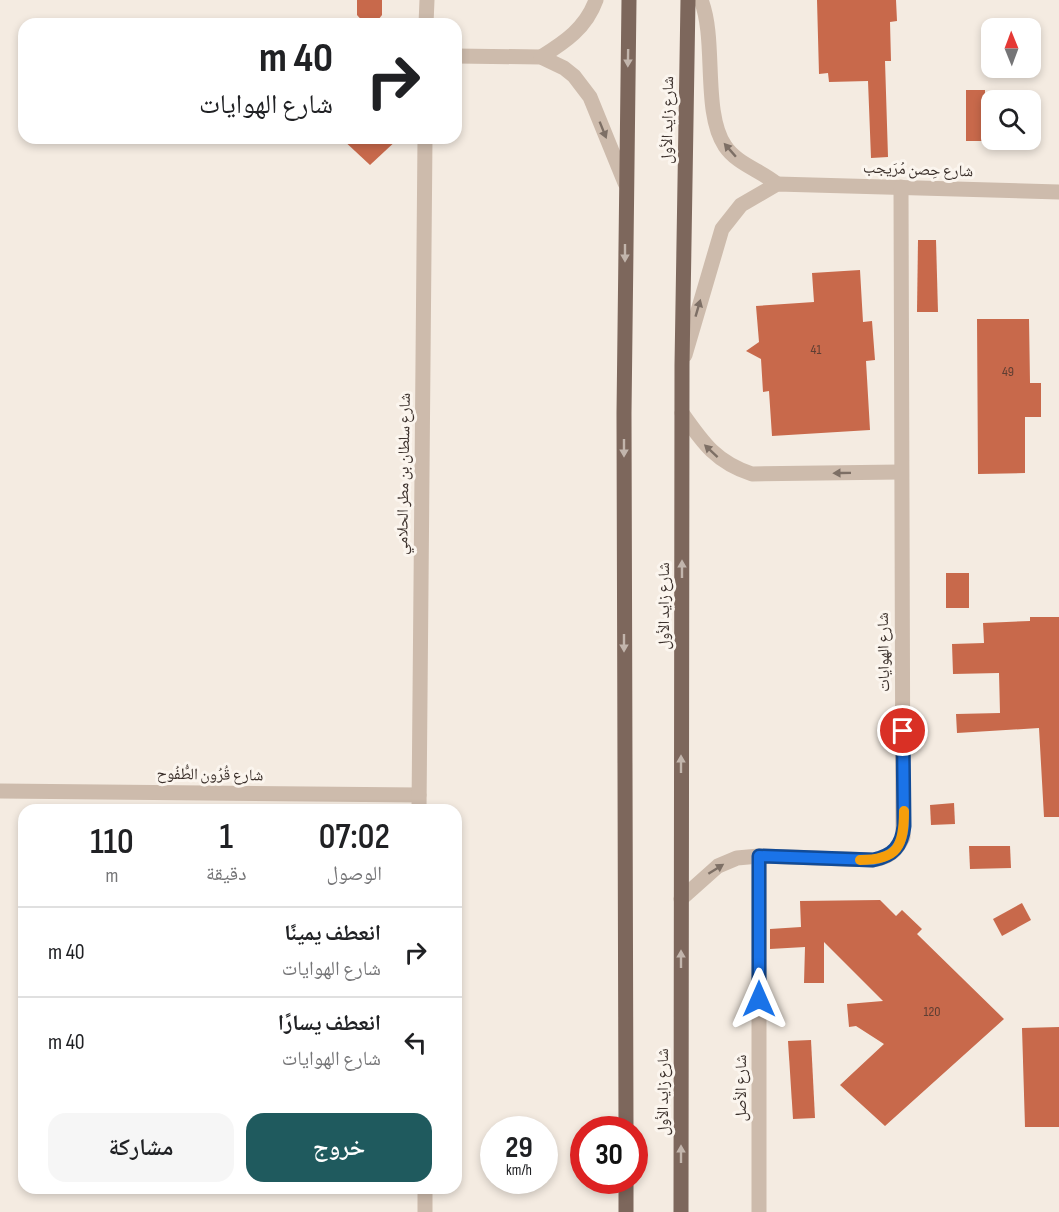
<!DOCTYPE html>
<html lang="ar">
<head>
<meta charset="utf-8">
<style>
  :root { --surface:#fff; --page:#f6f6f6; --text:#202124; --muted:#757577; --line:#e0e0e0; --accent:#1f5a5e }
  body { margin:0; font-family:"Sofia Sans Condensed","Noto Naskh Arabic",sans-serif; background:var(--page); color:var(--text); direction:rtl; height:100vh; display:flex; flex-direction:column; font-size:22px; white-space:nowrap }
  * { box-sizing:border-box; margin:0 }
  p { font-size:20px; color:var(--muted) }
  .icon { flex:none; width:33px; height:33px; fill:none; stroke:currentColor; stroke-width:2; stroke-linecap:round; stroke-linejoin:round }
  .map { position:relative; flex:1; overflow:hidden; direction:ltr }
  .sheet { position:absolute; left:18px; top:804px; width:444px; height:390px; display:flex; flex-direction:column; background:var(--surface); border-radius:18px; box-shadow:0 3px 9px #0003; direction:rtl }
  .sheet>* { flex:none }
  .guide { position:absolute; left:18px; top:18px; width:444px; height:126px; border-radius:18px; box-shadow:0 3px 9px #0003; direction:rtl; background:#fff; color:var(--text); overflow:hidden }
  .needle { width:39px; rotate:359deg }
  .fabs { position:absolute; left:981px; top:18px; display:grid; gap:12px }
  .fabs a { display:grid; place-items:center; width:60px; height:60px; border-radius:12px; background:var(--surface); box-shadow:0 3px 9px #0003; font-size:30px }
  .speed { position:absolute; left:480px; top:1116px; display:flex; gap:12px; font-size:30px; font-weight:700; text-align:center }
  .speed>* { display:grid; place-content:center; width:78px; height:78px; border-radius:50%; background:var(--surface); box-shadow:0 3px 9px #0003; line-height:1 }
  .speed small { font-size:15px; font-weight:400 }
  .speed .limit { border:9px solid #d22; background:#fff; color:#111 }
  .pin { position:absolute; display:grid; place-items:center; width:51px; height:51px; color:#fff; margin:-26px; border:3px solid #fff; border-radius:50%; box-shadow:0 2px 6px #0007 }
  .me { position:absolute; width:66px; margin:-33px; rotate:0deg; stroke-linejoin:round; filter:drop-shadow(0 0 4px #0008) }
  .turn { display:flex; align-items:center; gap:21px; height:126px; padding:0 30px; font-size:27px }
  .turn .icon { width:78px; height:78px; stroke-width:2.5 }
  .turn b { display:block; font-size:42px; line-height:51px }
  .eta { display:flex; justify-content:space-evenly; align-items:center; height:102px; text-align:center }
  .eta b { font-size:36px; font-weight:600; line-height:42px }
  .action { display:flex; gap:12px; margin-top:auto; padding:12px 30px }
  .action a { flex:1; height:69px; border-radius:18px; background:var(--accent); color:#fff; font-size:24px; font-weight:600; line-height:69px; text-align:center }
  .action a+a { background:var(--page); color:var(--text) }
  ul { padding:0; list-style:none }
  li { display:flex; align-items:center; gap:18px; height:90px; padding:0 30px; border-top:2px solid var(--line) }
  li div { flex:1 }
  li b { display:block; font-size:22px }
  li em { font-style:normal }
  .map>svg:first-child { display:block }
  .building { fill:#c8694b }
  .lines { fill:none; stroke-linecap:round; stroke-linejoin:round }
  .minor { stroke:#cdbbac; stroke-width:15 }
  .major { stroke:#7d675c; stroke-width:15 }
  .oneway { fill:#c2b5ac }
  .oneway2 { fill:#7d6f65 }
  .route-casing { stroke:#114b97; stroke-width:15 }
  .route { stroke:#1a73e8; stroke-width:10 }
  .slow { stroke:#f59e0b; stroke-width:10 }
  .labels { text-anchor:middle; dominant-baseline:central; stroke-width:6; stroke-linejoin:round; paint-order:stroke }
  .number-label { font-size:14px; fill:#5e3e33 }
  .street-label { font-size:16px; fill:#3b302b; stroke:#fbf5ee }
</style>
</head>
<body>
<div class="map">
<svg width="1059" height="1212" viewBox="0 0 1059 1212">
  <rect width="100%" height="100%" fill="#f4ebe1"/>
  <g class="building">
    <path d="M 357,0 L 382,0 L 382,15 L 375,24 L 365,24 L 357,15 Z"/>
    <path d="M 817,0 L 896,0 L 897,21 L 890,22 L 891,61 L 885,61 L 888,157 L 871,158 L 868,81 L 829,82 L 828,73 L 819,74 Z"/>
    <path d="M 966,90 L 985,90 L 985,110 L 991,110 L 991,141 L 966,141 Z"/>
    <path d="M 341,138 L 399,138 L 370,165 Z"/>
    <path d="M 918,240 L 936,240 L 938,312 L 917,312 Z"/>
    <path d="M 860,270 L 863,322 L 872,321 L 875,360 L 866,361 L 870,430 L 772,436 L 769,391 L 763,392 L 761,359 L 746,351 L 759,342 L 756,306 L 814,302 L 812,273 Z"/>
    <path d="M 977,319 L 1029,319 L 1030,383 L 1041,383 L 1041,417 L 1025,417 L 1025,473 L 978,474 Z"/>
    <rect x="946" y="573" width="23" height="35"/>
    <path d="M 1030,617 L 1059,617 L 1059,817 L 1044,817 L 1039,728 L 957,733 L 956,714 L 1000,713 L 999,673 L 953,674 L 952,644 L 984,643 L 983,623 L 1030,621 Z"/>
    <path d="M 954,803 L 955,824 L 931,825 L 930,805 Z"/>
    <path d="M 969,846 L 1010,846 L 1011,868 L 970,869 Z"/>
    <path d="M 880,900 L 896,916 L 902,910 L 922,929 L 917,934 L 1004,1019 L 885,1126 L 840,1085 L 884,1044 L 856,1026 L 849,1027 L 847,1004 L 883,1001 L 824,942 L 824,983 L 804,983 L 805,947 L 770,949 L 770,929 L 801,927 L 800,901 Z"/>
    <path d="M 1022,903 L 1031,920 L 1002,936 L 993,919 Z"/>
    <path d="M 1059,1027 L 1059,1127 L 1025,1127 L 1022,1028 Z"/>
    <path d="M 811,1040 L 815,1118 L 793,1119 L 788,1041 Z"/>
  </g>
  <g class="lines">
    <g class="minor">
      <path d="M 701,0 C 717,40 702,112 725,146 C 737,164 760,170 777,184"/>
      <path d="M 426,24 L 427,0"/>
      <path d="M 456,56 L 541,57 L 564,68 L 574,76 L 590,97 L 625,183"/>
      <path d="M 541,57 C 565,42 586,28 596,0"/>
      <path d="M 685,355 L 722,229 L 741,205 L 777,184 L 1059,192"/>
      <path d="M 682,413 C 703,443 716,462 752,474 L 900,472"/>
      <path d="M 0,791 L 419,795"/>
      <path d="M 419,810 L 425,138"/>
      <path d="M 681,899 L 718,866 L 737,858 L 759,856 L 873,860 C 889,857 896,852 903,837 L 901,187"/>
      <path d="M 425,1188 L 425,1212"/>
      <path d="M 759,1212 L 759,856"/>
    </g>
    <g class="major">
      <path d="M 626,1130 L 624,413 L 629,0"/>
      <path d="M 626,1180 L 626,1212"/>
      <path d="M 681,1212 L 682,365 L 688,0"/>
    </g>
  </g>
  <defs><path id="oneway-solid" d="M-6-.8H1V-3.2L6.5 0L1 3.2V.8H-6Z" transform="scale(1.5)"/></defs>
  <g class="oneway">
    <use href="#oneway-solid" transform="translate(628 58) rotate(91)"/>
    <use href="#oneway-solid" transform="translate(625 253) rotate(90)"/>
    <use href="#oneway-solid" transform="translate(624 448) rotate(90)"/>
    <use href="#oneway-solid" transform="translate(682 569) rotate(-90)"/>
    <use href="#oneway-solid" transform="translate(624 643) rotate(90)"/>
    <use href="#oneway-solid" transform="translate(681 764) rotate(-90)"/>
    <use href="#oneway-solid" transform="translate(681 959) rotate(-90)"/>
    <use href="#oneway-solid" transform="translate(681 1154) rotate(-90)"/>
  </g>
  <g class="oneway2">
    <use href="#oneway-solid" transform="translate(603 130) rotate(68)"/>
    <use href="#oneway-solid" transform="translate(730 150) rotate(-131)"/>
    <use href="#oneway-solid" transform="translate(698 308) rotate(-74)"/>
    <use href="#oneway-solid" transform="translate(711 451) rotate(-137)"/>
    <use href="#oneway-solid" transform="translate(842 473) rotate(179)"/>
    <use href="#oneway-solid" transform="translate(716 869) rotate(-32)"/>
  </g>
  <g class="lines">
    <defs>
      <path id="route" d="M 759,999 L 759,856 L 873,860 C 893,856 902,846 904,826 L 903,731"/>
    </defs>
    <use href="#route" class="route-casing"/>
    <use href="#route" class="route"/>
    <path class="slow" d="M 860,860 C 898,860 904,846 904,811"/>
  </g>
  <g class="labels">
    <g class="number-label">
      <text x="816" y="349">41</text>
      <text x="1008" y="371">49</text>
      <text x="932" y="1011">120</text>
    </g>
    <g class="street-label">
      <text transform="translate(668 120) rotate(-89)">شارع زايد الأول</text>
      <text transform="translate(918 170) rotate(2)">شارع حِصن مُرَيجب</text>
      <text transform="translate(404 474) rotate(-89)">شارع سلطان بن مطر الحلامي</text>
      <text transform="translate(664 606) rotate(-90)">شارع زايد الأول</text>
      <text transform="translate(884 652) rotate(-91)">شارع الهوايات</text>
      <text transform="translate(210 775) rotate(1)">شارع قُرُون الطُّفُوح</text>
      <text transform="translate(741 1088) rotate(-90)">شارع الأصل</text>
      <text transform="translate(663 1092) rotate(-90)">شارع زايد الأول</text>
    </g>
  </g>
</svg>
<div class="fabs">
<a><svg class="needle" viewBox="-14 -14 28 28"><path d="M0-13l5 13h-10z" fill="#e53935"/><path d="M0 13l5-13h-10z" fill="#757577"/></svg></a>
<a><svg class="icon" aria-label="search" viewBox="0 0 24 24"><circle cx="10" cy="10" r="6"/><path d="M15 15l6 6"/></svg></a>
</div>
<div class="speed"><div>29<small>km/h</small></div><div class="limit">30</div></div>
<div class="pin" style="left:903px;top:731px;background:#d93025"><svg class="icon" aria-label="arrive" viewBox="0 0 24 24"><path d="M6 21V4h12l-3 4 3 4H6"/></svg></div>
<svg class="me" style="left:759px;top:999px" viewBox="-20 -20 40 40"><path d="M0-17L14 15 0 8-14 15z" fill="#1a73e8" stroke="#fff" stroke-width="4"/></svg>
<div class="guide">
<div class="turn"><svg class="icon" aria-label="right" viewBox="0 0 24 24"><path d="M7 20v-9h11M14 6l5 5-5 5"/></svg><div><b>40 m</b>شارع الهوايات</div></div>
</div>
<section class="sheet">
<div class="eta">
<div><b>07:02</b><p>الوصول</p></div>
<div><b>1</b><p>دقيقة</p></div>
<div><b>110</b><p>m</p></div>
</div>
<ul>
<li><svg class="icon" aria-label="right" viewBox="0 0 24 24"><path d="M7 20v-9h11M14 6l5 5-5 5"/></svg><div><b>انعطف يمينًا</b><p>شارع الهوايات</p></div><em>40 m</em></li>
<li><svg class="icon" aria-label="left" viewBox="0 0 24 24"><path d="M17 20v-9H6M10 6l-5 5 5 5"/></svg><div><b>انعطف يسارًا</b><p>شارع الهوايات</p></div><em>40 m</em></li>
</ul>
<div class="action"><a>خروج</a><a>مشاركة</a></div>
</section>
</div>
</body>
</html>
